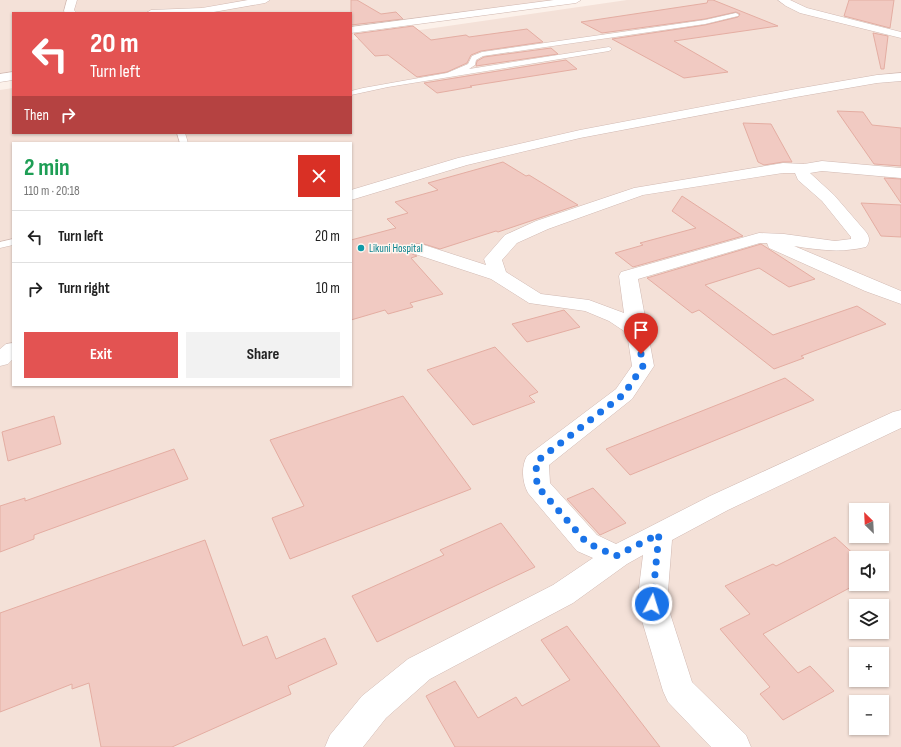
<!DOCTYPE html>
<html lang="en">
<head>
<meta charset="utf-8">
<style>
  :root { --surface:#fff; --page:#f2f2f2; --text:#222; --muted:#767676; --line:#e0e0e0; --accent:#e35352 }
  body { margin:0; font-family:"Sofia Sans Condensed",sans-serif; background:var(--page); color:var(--text); height:100vh; display:flex; flex-direction:column; font-size:15px; white-space:nowrap }
  * { box-sizing:border-box; margin:0 }
  p { font-size:13px; color:var(--muted) }
  .icon { flex:none; width:22px; height:22px; fill:none; stroke:currentColor; stroke-width:2; stroke-linecap:round; stroke-linejoin:round }
  .map { position:relative; flex:1; overflow:hidden }
  .drawer { position:absolute; left:12px; top:142px; width:340px; height:244px; display:flex; flex-direction:column; background:var(--surface); border-radius:0px; box-shadow:0 1px 3px #0004 }
  .drawer>* { flex:none }
  .guide { position:absolute; left:12px; top:12px; width:340px; height:122px; border-radius:0px; box-shadow:0 1px 3px #0004; background:#e35352; color:#fff; overflow:hidden }
  .needle { width:26px; rotate:336deg }
  .tools { position:absolute; left:849px; top:503px; display:grid; gap:8px }
  .tools a { display:grid; place-items:center; width:40px; height:40px; border-radius:0px; background:var(--surface); box-shadow:0 1px 3px #0004; font-size:20px }
  .pin { position:absolute; display:grid; place-items:center; width:34px; height:34px; color:#fff; margin:-41px -17px; border-radius:50% 50% 50% 0; rotate:-45deg; box-shadow:0 0 4px #0007 }
  .pin .icon { rotate:45deg }
  .me { position:absolute; width:44px; margin:-22px; rotate:5deg; stroke-linejoin:round; filter:drop-shadow(0 0 3px #0008) }
  .turn { display:flex; align-items:center; gap:14px; height:84px; padding:0 12px; font-size:18px }
  .turn .icon { width:52px; height:52px; stroke-width:2.5 }
  .turn b { display:block; font-size:28px; line-height:34px }
  .then { display:flex; align-items:center; height:38px; padding:0 12px; background:#0003; gap:8px; font-size:15px }
  .round { display:grid; place-items:center; flex:none; width:42px; height:42px; border-radius:0px; background:var(--page) }
  .headline { display:flex; align-items:center; justify-content:space-between; height:68px; padding:0 12px }
  h1 { font-size:24px; font-weight:700; line-height:30px; color:#1e9e55 }
  .button { display:flex; gap:8px; margin-top:auto; padding:8px 12px }
  .button a { flex:1; height:46px; border-radius:0px; background:var(--accent); color:#fff; font-size:16px; font-weight:700; line-height:46px; text-align:center }
  .button a+a { background:var(--page); color:var(--text) }
  ul { padding:0; list-style:none }
  li { display:flex; align-items:center; gap:12px; height:52px; padding:0 12px; border-top:1px solid var(--line) }
  li div { flex:1 }
  li b { display:block; font-size:15px }
  li em { font-style:normal }
  .map>svg:first-child { display:block }
  .residential { fill:#f4e1d8; fill-rule:evenodd }
  .building { fill:#f1cac2; stroke:#e4ada2 }
  .lines { fill:none; stroke-linecap:round; stroke-linejoin:round }
  .service-casing { stroke:#d1b9b2; stroke-width:1 }
  .minor-casing { stroke:#d1b9b2; stroke-width:1 }
  .tertiary-casing { stroke:#d1b9b2; stroke-width:1 }
  .service { fill:#fff; fill-rule:evenodd }
  .minor { fill:#fff; fill-rule:evenodd }
  .tertiary { fill:#fff; fill-rule:evenodd }
  .route { stroke:#1a73e8; stroke-width:7; stroke-dasharray:0 12.6 }
  .culture-dot { fill:#0f9aa8; stroke:#fff6f0; stroke-width:1.5 }
  .labels { text-anchor:middle; dominant-baseline:central; stroke-width:3; stroke-linejoin:round; paint-order:stroke }
  .culture-label { font-size:11px; fill:#0d838f; stroke:#fff6f0; text-anchor:start }
</style>
</head>
<body>
<div class="map">
<svg width="901" height="747" viewBox="0 0 901 747">
  <rect width="100%" height="100%" fill="#fcf1ea"/>
  <g class="residential">
    <path d="M 0,0 L 568,0 L 351,29 L 351,13 L 13,13 L 13,73 L 0,75 Z"/>
    <path d="M 627,0 L 901,0 L 901,747 L 0,747 L 0,90 L 13,88 L 13,133 L 351,133 L 351,40 ZM 13,143 L 351,143 L 351,385 L 13,385 ZM 856,510 L 882,510 L 882,536 L 856,536 ZM 856,558 L 882,558 L 882,584 L 856,584 ZM 856,606 L 882,606 L 882,632 L 856,632 ZM 856,654 L 882,654 L 882,680 L 856,680 ZM 856,702 L 882,702 L 882,728 L 856,728 Z"/>
  </g>
  <g class="building">
    <path d="M 351,0 L 357,0 L 381,14 L 396,12 L 403,19 L 351,25 Z"/>
    <path d="M 708,0 L 713,0 L 778,26 L 674,41 L 728,72 L 684,78 L 612,39 L 705,25 L 738,17 L 740,14 L 736,12 L 705,19 L 602,33 L 581,22 L 707,3 Z"/>
    <path d="M 849,0 L 894,0 L 890,28 L 844,16 Z"/>
    <path d="M 413,26 L 431,40 L 466,35 L 469,37 L 527,29 L 543,42 L 481,51 L 471,55 L 467,63 L 447,72 L 417,77 L 388,55 L 375,56 L 354,34 Z"/>
    <path d="M 873,33 L 888,36 L 884,69 L 881,69 Z"/>
    <path d="M 551,48 L 558,54 L 476,66 L 477,61 L 484,57 Z"/>
    <path d="M 566,60 L 577,69 L 470,86 L 472,87 L 437,93 L 424,83 Z"/>
    <path d="M 837,111 L 863,112 L 872,125 L 901,128 L 901,166 L 874,164 Z"/>
    <path d="M 743,123 L 771,124 L 792,162 L 783,162 L 764,165 L 758,162 Z"/>
    <path d="M 503,162 L 526,176 L 529,175 L 578,205 L 498,232 L 496,231 L 440,249 L 424,244 L 412,244 L 408,250 L 412,254 L 417,256 L 411,258 L 443,294 L 410,303 L 413,307 L 388,314 L 385,310 L 351,320 L 351,240 L 396,228 L 387,219 L 408,213 L 395,202 L 438,190 L 428,183 Z"/>
    <path d="M 884,178 L 901,179 L 901,203 Z"/>
    <path d="M 682,196 L 743,236 L 633,267 L 615,253 L 643,245 L 640,243 L 696,228 L 672,211 Z"/>
    <path d="M 861,203 L 901,205 L 901,237 L 881,236 Z"/>
    <path d="M 761,244 L 815,279 L 789,287 L 759,268 L 705,285 L 773,335 L 857,306 L 886,324 L 801,356 L 804,358 L 774,369 L 699,310 L 692,313 L 647,278 Z"/>
    <path d="M 564,310 L 580,327 L 527,342 L 512,324 Z"/>
    <path d="M 495,347 L 538,392 L 529,396 L 535,402 L 473,425 L 427,370 Z"/>
    <path d="M 785,378 L 814,400 L 630,475 L 606,449 Z"/>
    <path d="M 403,396 L 471,489 L 290,559 L 272,518 L 304,506 L 270,440 Z"/>
    <path d="M 54,416 L 61,444 L 8,461 L 2,432 Z"/>
    <path d="M 174,449 L 188,479 L 34,535 L 34,539 L 0,552 L 0,506 L 25,498 L 25,501 Z"/>
    <path d="M 593,488 L 626,523 L 600,535 L 567,499 Z"/>
    <path d="M 501,523 L 535,567 L 377,642 L 352,596 L 444,555 L 440,550 Z"/>
    <path d="M 835,537 L 858,558 L 856,558 L 857,584 L 763,634 L 798,673 L 810,666 L 834,691 L 783,720 L 760,694 L 770,687 L 720,629 L 750,614 L 725,586 L 773,564 L 776,566 Z"/>
    <path d="M 205,540 L 243,646 L 267,636 L 276,659 L 325,638 L 337,664 L 288,686 L 291,694 L 172,747 L 101,747 L 89,683 L 72,689 L 72,684 L 0,712 L 0,613 Z"/>
    <path d="M 567,626 L 660,747 L 455,747 L 426,696 L 455,681 L 478,718 L 516,697 L 522,706 L 570,680 L 541,640 Z"/>
  </g>
  <g class="lines">
    <defs>
      <g id="service">
        <path d="M 736,13 L 739,15 L 738,16 L 705,24 L 483,56 L 476,60 L 475,65 L 469,69 L 609,47 L 612,49 L 609,51 L 388,87 L 351,95 L 351,91 L 363,88 L 447,73 L 468,64 L 472,56 L 482,52 L 705,20 Z"/>
        <path d="M 177,133 L 185,133 L 188,143 L 180,143 Z"/>
        <path d="M 13,239 L 13,245 L 0,248 L 0,242 Z"/>
      </g>
      <g id="minor">
        <path d="M 67,0 L 77,0 L 74,10 L 77,13 L 65,13 L 64,11 Z"/>
        <path d="M 248,0 L 270,0 L 265,3 L 208,13 L 146,13 L 151,10 L 202,8 Z"/>
        <path d="M 778,0 L 790,0 L 807,8 L 901,32 L 901,38 L 800,13 L 786,6 Z"/>
        <path d="M 901,73 L 901,81 L 877,83 L 796,97 L 580,138 L 467,165 L 351,200 L 351,190 L 458,158 L 580,130 L 796,89 L 877,75 Z"/>
        <path d="M 822,161 L 901,168 L 901,178 L 822,171 L 810,173 L 834,195 L 866,232 C 870,237 870,242 866,247 C 841,253 819,250 794,246 L 901,291 L 901,304 L 865,291 L 769,248 L 767,243 L 760,243 L 638,279 L 654,366 L 632,399 L 549,465 L 550,483 L 597,535 L 616,544 L 710,496 L 893,412 L 901,410 L 901,428 L 728,510 L 672,540 L 667,604 L 692,682 L 746,735 L 751,747 L 711,747 L 668,702 L 663,691 L 637,604 L 643,555 L 627,564 L 573,603 L 430,679 L 386,718 L 363,747 L 325,747 L 330,735 L 362,696 L 408,659 L 553,585 L 593,558 L 577,551 L 528,493 C 522,482 521,466 527,456 L 616,389 L 632,366 L 627,333 L 609,321 L 585,311 L 529,303 L 491,279 L 412,253 L 409,249 L 412,245 L 418,244 L 424,245 L 486,265 L 484,259 L 505,235 L 536,221 L 634,188 L 783,163 L 804,164 ZM 783,173 L 795,173 L 798,180 L 822,201 L 851,237 L 851,239 L 835,241 L 784,234 L 759,233 L 621,272 L 619,276 L 624,313 L 589,300 L 541,294 L 506,272 L 502,260 L 517,243 L 548,229 L 643,195 Z"/>
        <path d="M 13,343 L 13,359 L 8,364 L 0,366 L 0,349 L 6,344 Z"/>
      </g>
      <g id="tertiary">
        <path d="M 554,0 L 581,0 L 576,3 L 351,33 L 351,27 Z"/>
        <path d="M 13,72 L 13,80 L 0,82 L 0,74 Z"/>
      </g>
    </defs>
    <use href="#service" class="service-casing"/>
    <use href="#minor" class="minor-casing"/>
    <use href="#tertiary" class="tertiary-casing"/>
    <use href="#service" class="service"/>
    <use href="#minor" class="minor"/>
    <use href="#tertiary" class="tertiary"/>
  </g>
  <g class="lines">
    <path class="route" d="M 641,354 L 643,366 L 624,394 L 536,462 L 537,486 L 587,543 L 616,556 L 659,534 L 652,604"/>
  </g>
  <circle class="culture-dot" cx="361" cy="248" r="4"/>
  <g class="labels">
    <g class="culture-label">
      <text x="369" y="248">Likuni Hospital</text>
    </g>
  </g>
</svg>
<div class="tools">
<a><svg class="needle" viewBox="-14 -14 28 28"><path d="M0-13l5 13h-10z" fill="#e53935"/><path d="M0 13l5-13h-10z" fill="#767676"/></svg></a>
<a><svg class="icon" aria-label="sound" viewBox="0 0 24 24"><path d="M4 9h4l5-4v14l-5-4H4zM17 9q2 3 0 6"/></svg></a>
<a><svg class="icon" aria-label="layers" viewBox="0 0 24 24"><path d="M12 4l9 5-9 5-9-5zM3 14l9 5 9-5"/></svg></a>
<a>+</a>
<a>−</a>
</div>
<div class="pin" style="left:641px;top:354px;background:#d93025"><svg class="icon" aria-label="arrive" viewBox="0 0 24 24"><path d="M6 21V4h12l-3 4 3 4H6"/></svg></div>
<svg class="me" style="left:652px;top:604px" viewBox="-20 -20 40 40"><circle r="17" fill="#1a73e8" stroke="#fff" stroke-width="3"/><path d="M0-11L8 9 0 5-8 9z" fill="#fff"/></svg>
<div class="guide">
<div class="turn"><svg class="icon" aria-label="left" viewBox="0 0 24 24"><path d="M17 20v-9H6M10 6l-5 5 5 5"/></svg><div><b>20 m</b>Turn left</div></div>
<div class="then">Then<svg class="icon" aria-label="right" viewBox="0 0 24 24"><path d="M7 20v-9h11M14 6l5 5-5 5"/></svg></div>
</div>
<section class="drawer">
<div class="headline"><div><h1>2 min</h1><p>110 m · 20:18</p></div><a class="round" style="background:#d93025;color:#fff"><svg class="icon" aria-label="close" viewBox="0 0 24 24"><path d="M6 6l12 12M18 6L6 18"/></svg></a></div>
<ul>
<li><svg class="icon" aria-label="left" viewBox="0 0 24 24"><path d="M17 20v-9H6M10 6l-5 5 5 5"/></svg><div><b>Turn left</b></div><em>20 m</em></li>
<li><svg class="icon" aria-label="right" viewBox="0 0 24 24"><path d="M7 20v-9h11M14 6l5 5-5 5"/></svg><div><b>Turn right</b></div><em>10 m</em></li>
</ul>
<div class="button"><a>Exit</a><a>Share</a></div>
</section>
</div>
</body>
</html>
